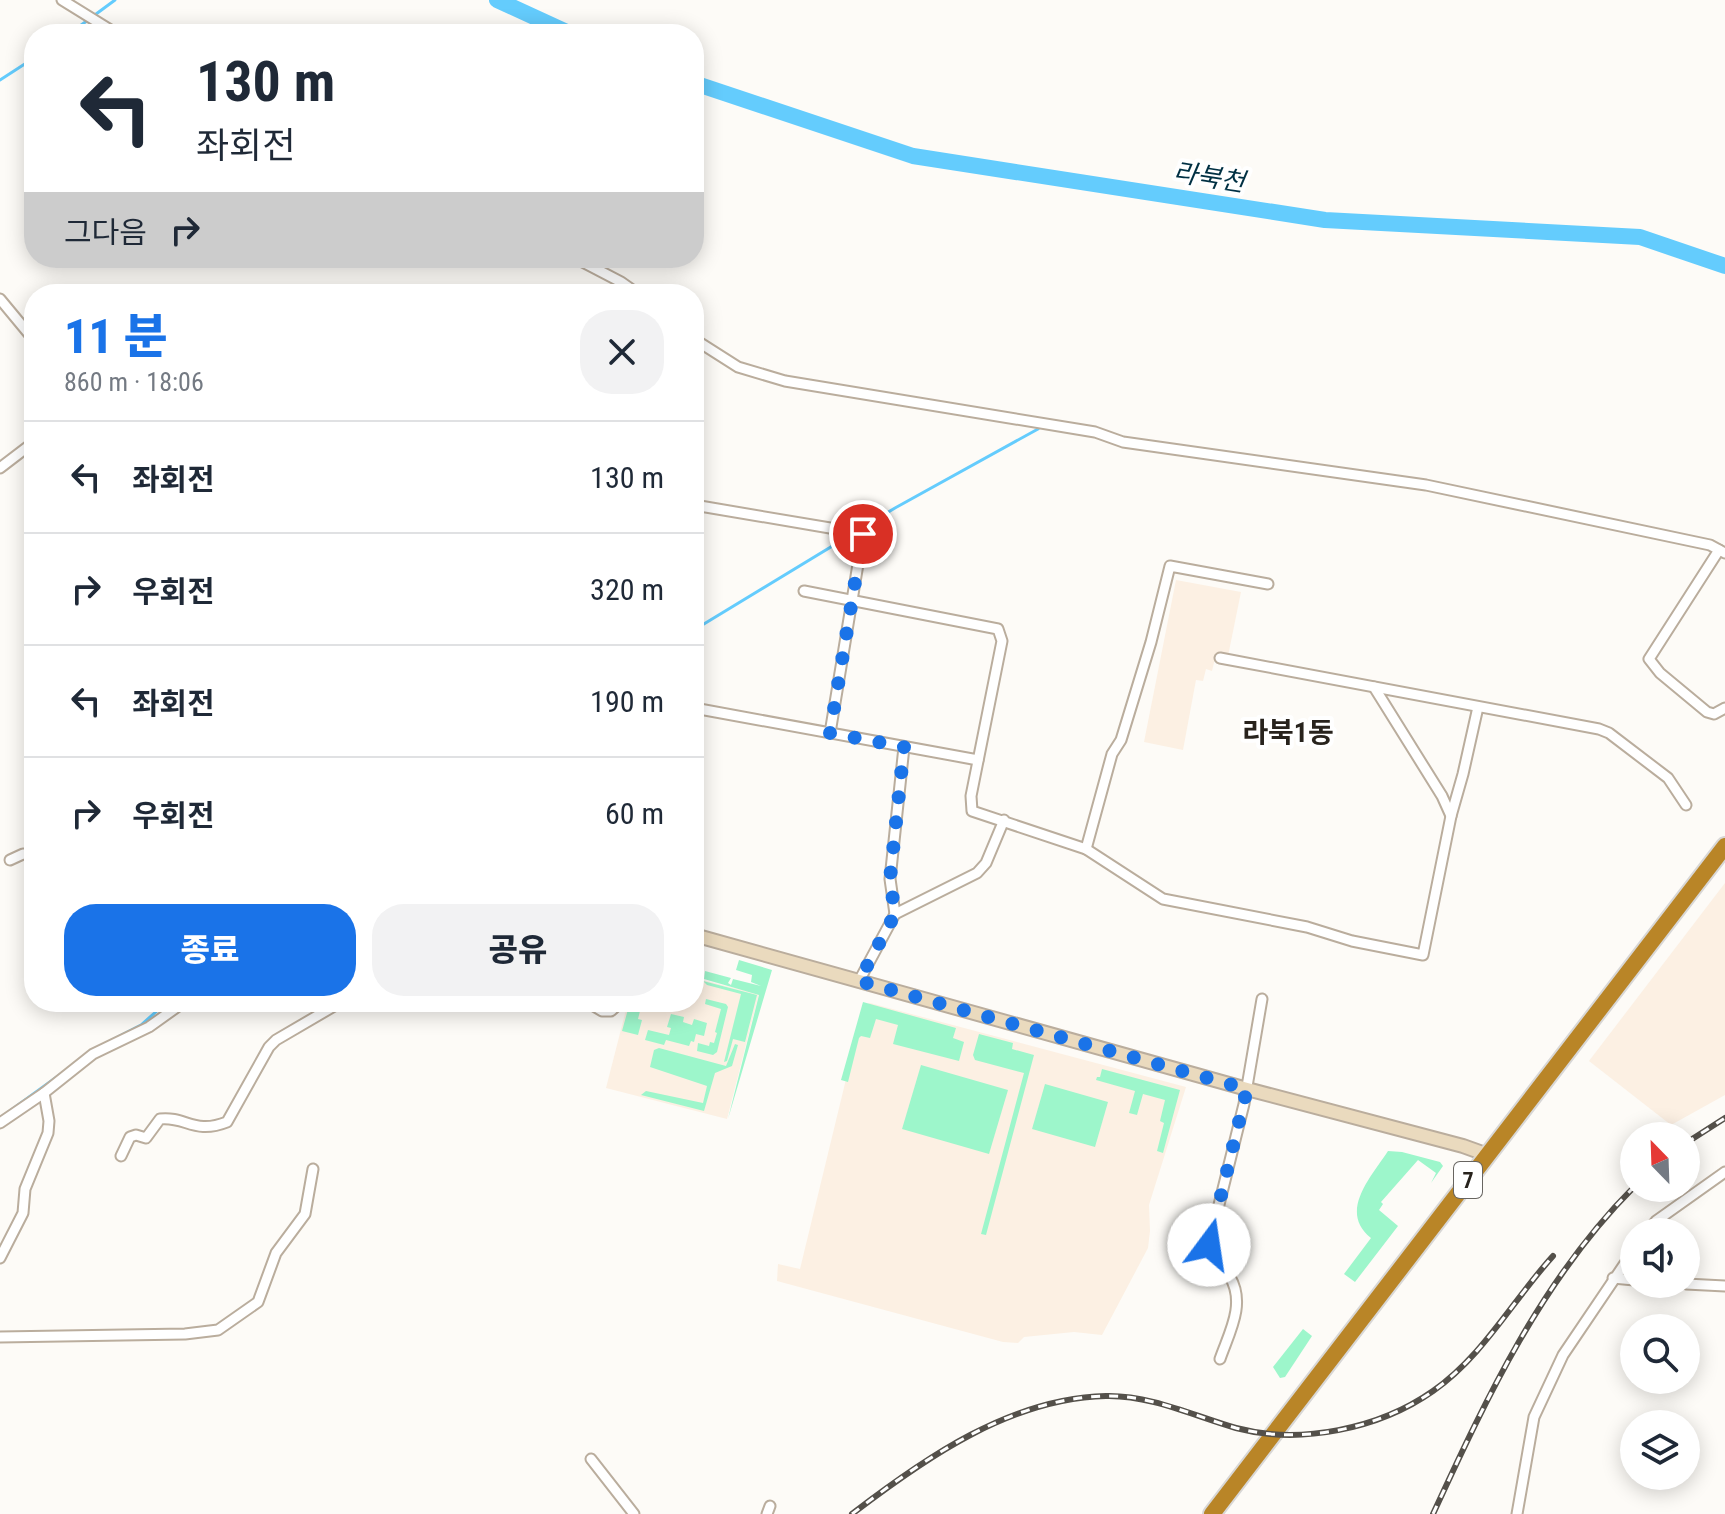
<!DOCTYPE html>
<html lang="ko">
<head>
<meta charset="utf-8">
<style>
  :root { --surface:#fff; --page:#f2f2f3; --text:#1f2937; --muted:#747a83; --line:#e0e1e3; --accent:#1a73e8 }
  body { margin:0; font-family:"Roboto Condensed","Noto Sans KR",sans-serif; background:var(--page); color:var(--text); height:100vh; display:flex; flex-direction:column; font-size:30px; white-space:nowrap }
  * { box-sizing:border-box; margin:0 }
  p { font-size:26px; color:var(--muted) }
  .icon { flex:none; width:44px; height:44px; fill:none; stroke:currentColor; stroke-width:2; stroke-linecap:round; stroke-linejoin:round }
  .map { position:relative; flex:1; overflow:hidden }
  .drawer { position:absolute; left:24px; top:284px; width:680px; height:728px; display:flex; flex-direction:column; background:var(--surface); border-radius:32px; box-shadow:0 4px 20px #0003 }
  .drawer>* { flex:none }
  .top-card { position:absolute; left:24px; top:24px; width:680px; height:244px; border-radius:32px; box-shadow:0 4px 20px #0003; background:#fff; color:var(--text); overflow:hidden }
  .needle { width:52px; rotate:337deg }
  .controls { position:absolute; left:1620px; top:1122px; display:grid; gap:16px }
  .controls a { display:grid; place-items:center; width:80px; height:80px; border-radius:50%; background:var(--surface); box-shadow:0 4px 20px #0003; font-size:40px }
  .pin { position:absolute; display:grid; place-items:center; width:68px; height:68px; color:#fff; margin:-34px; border:4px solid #fff; border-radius:50%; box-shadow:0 2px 8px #0007 }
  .me { position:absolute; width:88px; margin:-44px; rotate:14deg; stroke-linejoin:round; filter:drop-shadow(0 0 6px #0008) }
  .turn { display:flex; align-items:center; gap:28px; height:168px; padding:0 40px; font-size:36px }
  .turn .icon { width:104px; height:104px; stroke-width:2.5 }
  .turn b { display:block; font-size:56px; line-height:68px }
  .then { display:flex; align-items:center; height:76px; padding:0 40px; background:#0003; gap:16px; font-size:30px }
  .round { display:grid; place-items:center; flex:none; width:84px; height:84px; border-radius:32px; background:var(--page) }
  .head { display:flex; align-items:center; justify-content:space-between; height:136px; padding:0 40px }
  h1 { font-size:48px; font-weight:800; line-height:60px; color:var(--accent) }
  .button { display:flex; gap:16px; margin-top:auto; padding:16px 40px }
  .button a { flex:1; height:92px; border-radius:32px; background:var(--accent); color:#fff; font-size:32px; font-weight:800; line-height:92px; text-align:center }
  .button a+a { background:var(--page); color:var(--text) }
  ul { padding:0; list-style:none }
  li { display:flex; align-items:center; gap:24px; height:112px; padding:0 40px; border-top:2px solid var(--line) }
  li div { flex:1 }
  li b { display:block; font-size:30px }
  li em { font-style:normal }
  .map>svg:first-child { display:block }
  .built { fill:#fcf0e3 }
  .green { fill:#9df6cb }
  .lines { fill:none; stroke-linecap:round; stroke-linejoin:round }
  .stream { stroke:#64ccfd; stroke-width:3 }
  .river { stroke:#64ccfd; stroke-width:16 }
  .street-casing { stroke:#baad9d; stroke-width:13 }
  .secondary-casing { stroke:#baad9d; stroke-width:16 }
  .highway-casing { stroke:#d8d7d6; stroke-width:20 }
  .street { stroke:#fff; stroke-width:9 }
  .secondary { stroke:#eadabe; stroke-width:12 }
  .highway { stroke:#b98527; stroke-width:16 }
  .rail-casing { stroke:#54504a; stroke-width:6 }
  .rail { stroke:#fff; stroke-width:3; stroke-dasharray:9; stroke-linecap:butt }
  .route { stroke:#1a73e8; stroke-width:14; stroke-dasharray:0 25.2 }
  .labels { text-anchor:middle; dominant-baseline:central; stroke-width:8; stroke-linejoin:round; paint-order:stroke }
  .shield { fill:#fff; stroke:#686561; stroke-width:2 }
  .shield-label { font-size:22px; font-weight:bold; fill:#28231d }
  .water-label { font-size:26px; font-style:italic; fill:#003043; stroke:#fff }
  .quarter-label { font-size:28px; font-weight:bold; fill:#28231d; stroke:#fff }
</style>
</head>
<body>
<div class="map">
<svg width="1725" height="1514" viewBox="0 0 1725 1514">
  <rect width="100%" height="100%" fill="#fdfbf7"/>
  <g class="built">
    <path d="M 1176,580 L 1241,592 L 1228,656 L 1216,654 L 1212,671 L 1206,669 L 1203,681 L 1196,680 L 1183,750 L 1144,742 Z"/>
    <path d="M 1725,883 L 1725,1095 L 1671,1125 L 1589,1061 Z"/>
    <path d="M 694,978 L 759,994 L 727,1119 L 606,1088 L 628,1002 L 694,1002 Z"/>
    <path d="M 870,1003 L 1186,1087 L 1149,1205 L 1150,1231 L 1148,1248 L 1102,1335 L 1074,1332 L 1024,1337 L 1018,1343 L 1003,1342 L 777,1281 L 778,1264 L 800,1269 L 864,1005 Z"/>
  </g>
  <g class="green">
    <path d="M 739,960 L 772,970 L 728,1119 L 759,995 L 704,979 L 705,971 L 731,978 L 728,983 L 731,985 L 733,979 L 761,986 L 751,982 L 752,975 L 736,970 Z"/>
    <path d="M 703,981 L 757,995 L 745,1042 L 733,1039 L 727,1061 L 724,1062 L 741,994 L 707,985 Z"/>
    <path d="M 706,999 L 726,1004 L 728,1007 L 717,1052 L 713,1055 L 697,1051 L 698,1043 L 709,1046 L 710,1042 L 714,1043 L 717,1033 L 715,1032 L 721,1009 L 705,1004 Z"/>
    <path d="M 630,1002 L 646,1002 L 645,1007 L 641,1007 L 638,1019 L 642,1020 L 638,1035 L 622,1031 Z"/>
    <path d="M 863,1002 L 956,1028 L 953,1038 L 964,1042 L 959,1061 L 893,1044 L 898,1025 L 876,1019 L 870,1038 L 861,1036 L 859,1038 L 848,1082 L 841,1080 Z"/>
    <path d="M 671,1014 L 684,1017 L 683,1022 L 692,1025 L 694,1019 L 707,1023 L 704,1036 L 696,1034 L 694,1042 L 691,1041 L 689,1046 L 666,1040 L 664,1045 L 645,1040 L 648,1030 L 669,1035 L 671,1028 L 667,1027 Z"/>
    <path d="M 979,1034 L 1013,1043 L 1012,1049 L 1034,1055 L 986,1235 L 981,1234 L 1024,1073 L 975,1060 L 973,1055 Z"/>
    <path d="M 735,1044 L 738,1045 L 732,1066 L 715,1073 L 704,1111 L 641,1095 L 646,1091 L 703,1103 L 707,1086 L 650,1067 L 654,1050 L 659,1048 L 726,1066 Z"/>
    <path d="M 921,1065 L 1008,1090 L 989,1154 L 902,1129 Z"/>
    <path d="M 1102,1069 L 1180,1090 L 1163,1153 L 1157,1151 L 1164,1123 L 1160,1121 L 1165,1100 L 1143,1094 L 1137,1115 L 1129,1113 L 1135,1091 L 1096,1080 L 1097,1077 L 1100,1077 Z"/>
    <path d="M 1045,1084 L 1108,1102 L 1095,1147 L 1032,1129 Z"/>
    <path d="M 1388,1151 L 1402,1152 L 1440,1162 L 1443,1166 L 1431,1183 L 1436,1173 L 1418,1160 L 1381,1202 L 1383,1204 L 1379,1210 L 1398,1226 L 1355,1282 L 1344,1274 L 1371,1238 C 1338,1212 1371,1177 1388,1151 Z"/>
    <path d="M 1303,1329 L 1312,1336 L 1285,1377 L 1280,1378 L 1273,1367 Z"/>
  </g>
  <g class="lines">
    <g class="stream">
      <path d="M 69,34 L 115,0"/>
      <path d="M 0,80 L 34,58"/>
      <path d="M 694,630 L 895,508 L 1038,429"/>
      <path d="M 104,1044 L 141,1025 L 167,1002"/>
      <path d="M 0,1118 L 65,1071"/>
    </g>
    <g class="river">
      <path d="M 497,0 L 571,34"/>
      <path d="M 694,83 L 913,156 L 1325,220 L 1640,237 L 1725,266"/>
    </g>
    <defs>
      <g id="street">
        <path d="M 62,0 L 117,34"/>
        <path d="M 575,258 L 621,282 L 638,294"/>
        <path d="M 0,299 L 34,340"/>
        <path d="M 694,339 L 738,367 L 785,381 L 1095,432 L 1123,442 L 1426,485 L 1710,545 L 1725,553"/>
        <path d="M 0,468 L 34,442"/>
        <path d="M 694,505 L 830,528 L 842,533"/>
        <path d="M 1719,550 L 1649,659 L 1660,673 L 1707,712 L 1714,714 L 1725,708"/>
        <path d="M 804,591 L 998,629 L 1002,641 L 971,796 L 972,811 L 1086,849 L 1112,754 L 1121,740 L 1151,642 L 1170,566 L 1268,584"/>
        <path d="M 1220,658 L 1599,729 L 1609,733 L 1668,778 L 1686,805"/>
        <path d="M 1374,687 L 1442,796 L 1451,816"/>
        <path d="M 694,708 L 978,760"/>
        <path d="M 830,733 L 863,534"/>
        <path d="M 1086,849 L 1163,899 L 1307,927 L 1352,941 L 1423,955 L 1451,816 L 1463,774 L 1478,707"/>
        <path d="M 10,860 L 23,854 L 34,855"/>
        <path d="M 895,914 L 890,879 L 904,747"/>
        <path d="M 859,981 L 895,914 L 977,873 L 986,863 L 1004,820"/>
        <path d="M 587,1002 L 602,1011 L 611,1011 L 621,1002"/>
        <path d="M 0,1123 L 44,1093 L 93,1054 L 149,1027 L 184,1002"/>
        <path d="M 121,1156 L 130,1137 L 136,1135 L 146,1138 L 160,1119 C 186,1116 194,1135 227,1122 L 269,1047 L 276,1040 L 341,1002"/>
        <path d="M 1647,1232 L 1656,1221 L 1725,1172"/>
        <path d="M 0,1258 L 23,1213 L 25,1189 L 48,1133 L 49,1121 L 44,1093"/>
        <path d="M 1613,1278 L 1634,1280"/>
        <path d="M 1686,1284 L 1725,1286"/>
        <path d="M 0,1337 L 185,1334 L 218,1330 L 258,1302 L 276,1253 L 305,1214 L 313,1169"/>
        <path d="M 1220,1359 C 1229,1333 1246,1304 1230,1277 C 1223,1265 1214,1259 1209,1245 L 1244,1104 L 1262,999"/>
        <path d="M 591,1459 L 634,1514"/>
        <path d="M 767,1514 L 770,1506"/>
        <path d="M 1517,1514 L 1534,1417 L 1563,1355 L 1634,1250"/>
      </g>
      <path id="secondary" d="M 694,935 L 1247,1089 L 1463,1146 L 1488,1155"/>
      <path id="highway" d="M 1212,1514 L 1725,846"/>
    </defs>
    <use href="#street" class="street-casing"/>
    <use href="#secondary" class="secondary-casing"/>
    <use href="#highway" class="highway-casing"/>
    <use href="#street" class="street"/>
    <use href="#secondary" class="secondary"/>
    <use href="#highway" class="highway"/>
    <defs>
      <g id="rail">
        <path d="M 1686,1143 L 1725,1118"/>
        <path d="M 852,1514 C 925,1458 1011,1398 1106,1396 C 1151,1395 1194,1416 1236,1428 C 1300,1445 1379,1429 1433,1391 C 1483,1356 1513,1300 1553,1256"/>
        <path d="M 1433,1514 C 1487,1397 1542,1279 1634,1187"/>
      </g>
    </defs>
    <use href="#rail" class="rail-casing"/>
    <use href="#rail" class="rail"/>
  </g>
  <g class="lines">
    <path class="route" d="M 863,534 L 830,733 L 904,747 L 890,879 L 895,914 L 859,981 L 1247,1089 L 1209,1245"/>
  </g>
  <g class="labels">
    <rect class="shield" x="1454" y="1162" width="28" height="36" rx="6"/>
    <g class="shield-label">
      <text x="1468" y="1180">7</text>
    </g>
    <g class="water-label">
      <text transform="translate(1209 177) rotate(9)">라북천</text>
    </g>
    <g class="quarter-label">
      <text x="1288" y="732">라북1동</text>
    </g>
  </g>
</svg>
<div class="controls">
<a><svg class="needle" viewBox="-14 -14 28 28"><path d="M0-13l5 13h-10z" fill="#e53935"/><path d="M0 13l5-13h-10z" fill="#747a83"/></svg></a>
<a><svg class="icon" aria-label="sound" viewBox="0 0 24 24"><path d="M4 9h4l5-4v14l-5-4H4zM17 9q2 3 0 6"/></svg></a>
<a><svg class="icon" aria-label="search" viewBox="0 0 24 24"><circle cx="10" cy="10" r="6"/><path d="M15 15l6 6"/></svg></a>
<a><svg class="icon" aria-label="layers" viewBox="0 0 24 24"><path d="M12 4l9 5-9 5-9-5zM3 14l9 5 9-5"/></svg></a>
</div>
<div class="pin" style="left:863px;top:534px;background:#d93025"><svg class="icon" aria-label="arrive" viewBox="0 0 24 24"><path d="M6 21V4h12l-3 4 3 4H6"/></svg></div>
<svg class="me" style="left:1209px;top:1245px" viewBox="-20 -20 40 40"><circle r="19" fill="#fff"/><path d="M0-13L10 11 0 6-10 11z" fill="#1a73e8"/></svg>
<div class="top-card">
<div class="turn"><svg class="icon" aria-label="left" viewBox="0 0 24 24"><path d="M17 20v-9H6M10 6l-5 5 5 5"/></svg><div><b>130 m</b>좌회전</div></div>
<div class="then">그다음<svg class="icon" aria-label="right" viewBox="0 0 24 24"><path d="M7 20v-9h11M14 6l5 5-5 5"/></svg></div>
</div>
<section class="drawer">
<div class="head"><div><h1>11 분</h1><p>860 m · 18:06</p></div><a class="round"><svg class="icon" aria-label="close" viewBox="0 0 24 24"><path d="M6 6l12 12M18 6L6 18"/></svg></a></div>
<ul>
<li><svg class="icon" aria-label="left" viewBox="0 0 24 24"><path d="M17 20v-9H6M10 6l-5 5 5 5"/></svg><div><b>좌회전</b></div><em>130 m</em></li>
<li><svg class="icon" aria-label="right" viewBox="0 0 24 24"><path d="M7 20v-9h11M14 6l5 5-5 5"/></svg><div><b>우회전</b></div><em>320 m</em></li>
<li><svg class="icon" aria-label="left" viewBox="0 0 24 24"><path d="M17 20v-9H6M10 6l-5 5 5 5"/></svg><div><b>좌회전</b></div><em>190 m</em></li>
<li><svg class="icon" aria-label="right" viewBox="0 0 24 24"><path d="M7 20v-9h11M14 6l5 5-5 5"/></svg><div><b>우회전</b></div><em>60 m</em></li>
</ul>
<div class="button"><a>종료</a><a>공유</a></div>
</section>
</div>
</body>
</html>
